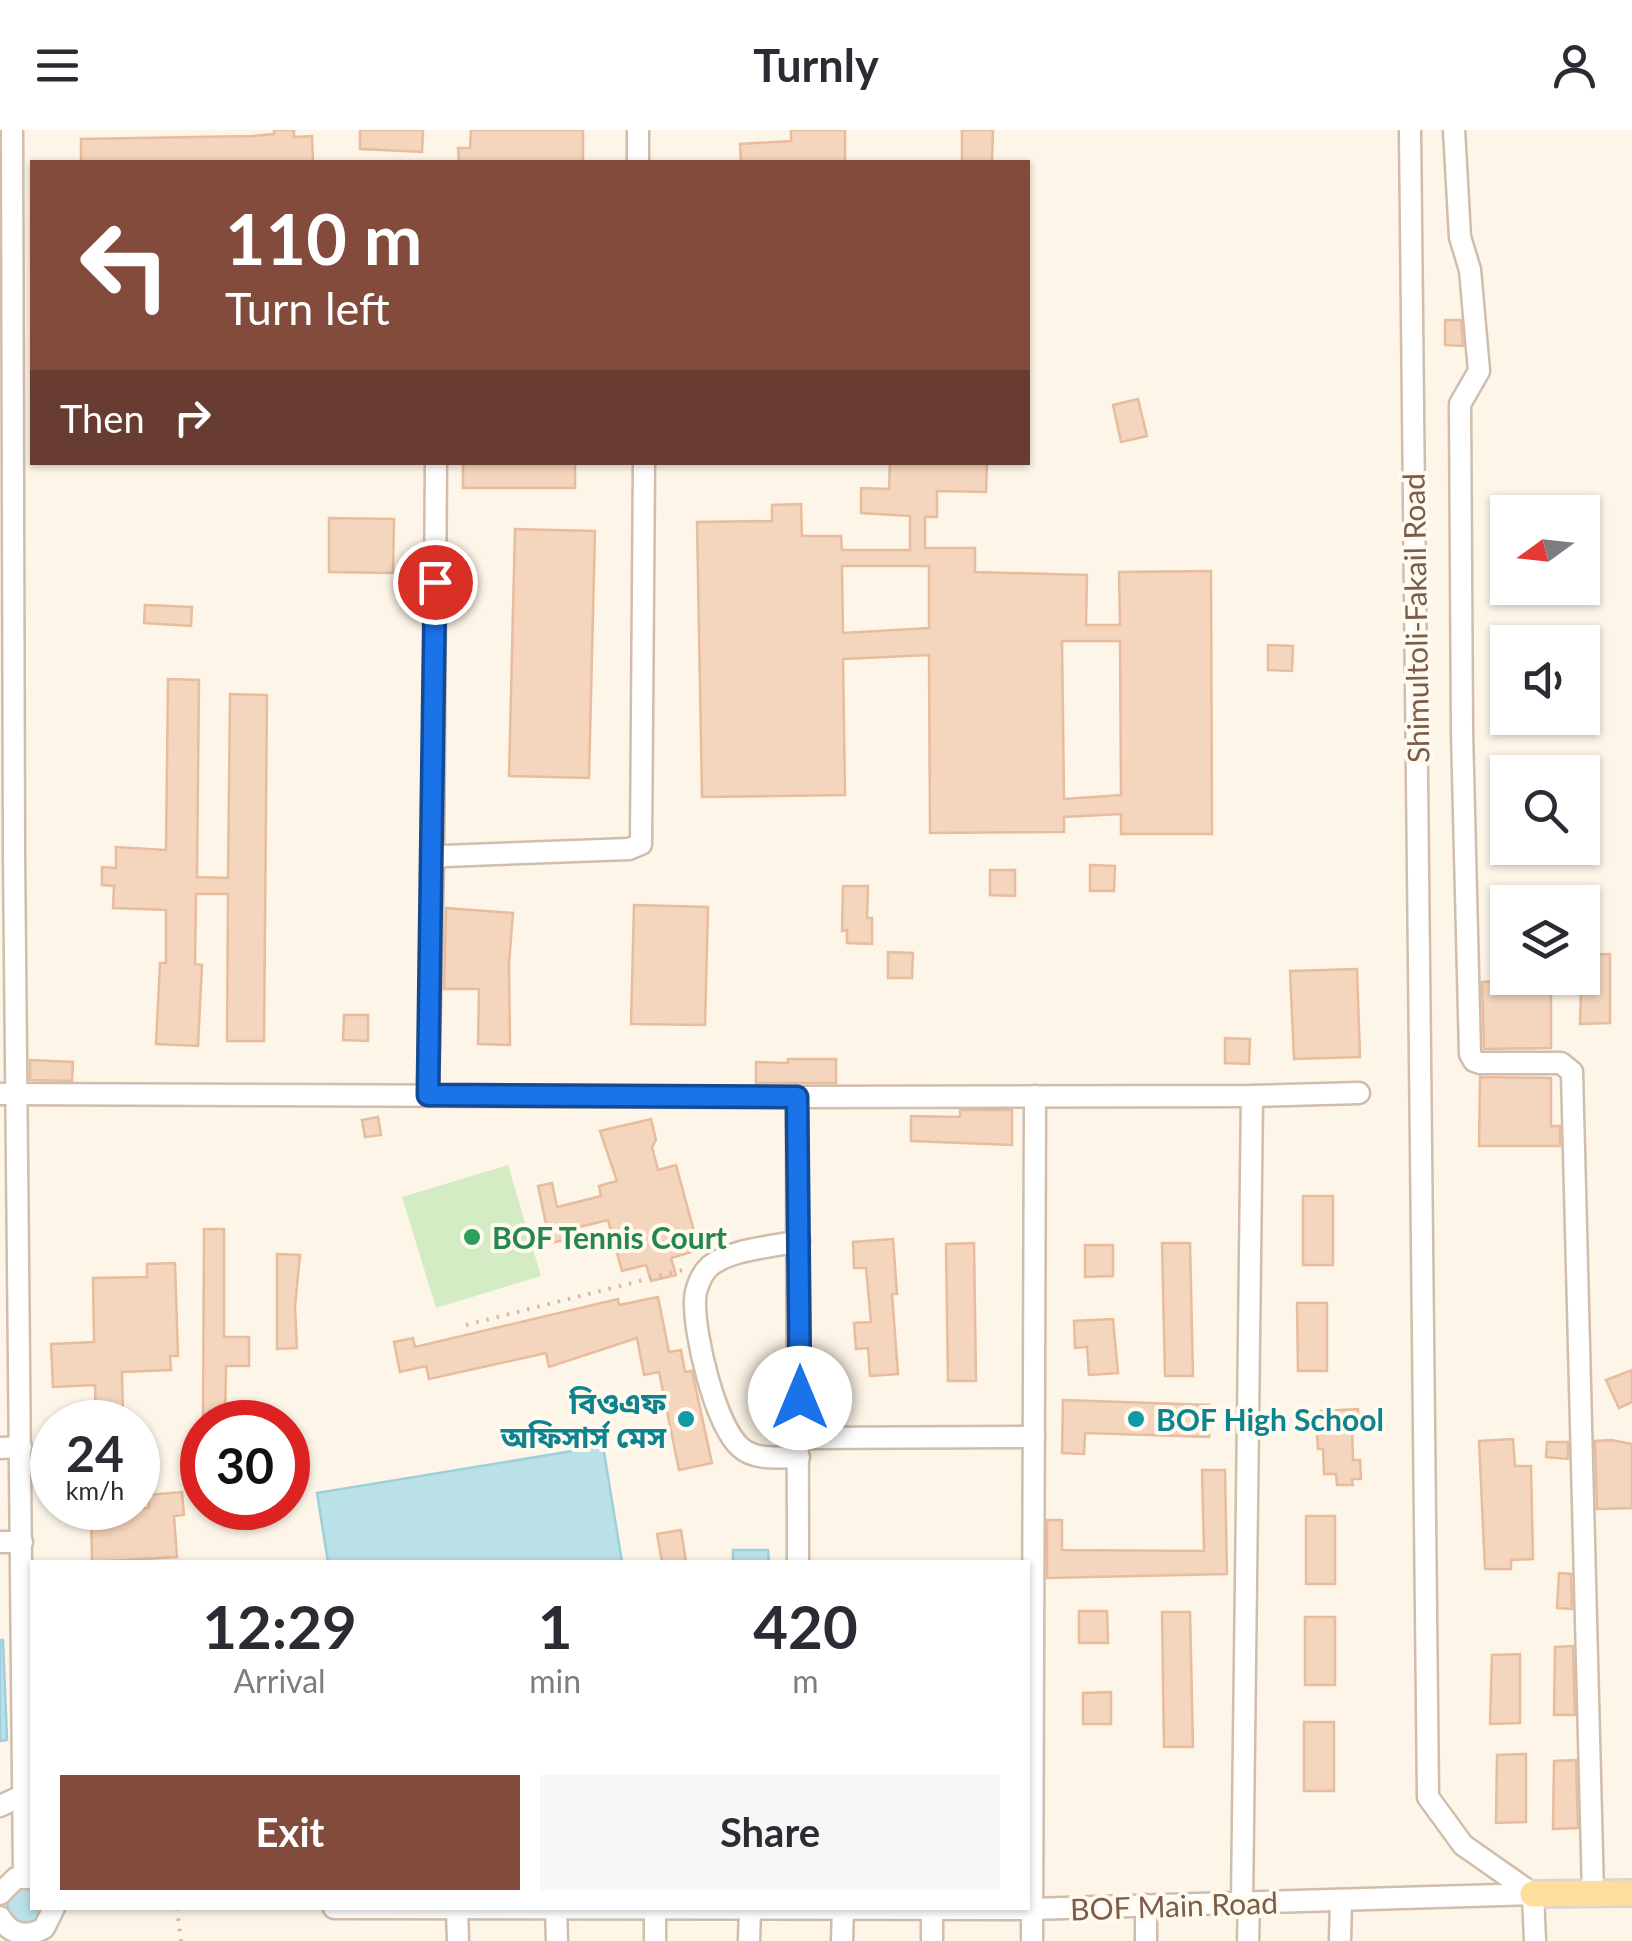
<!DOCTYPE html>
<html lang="en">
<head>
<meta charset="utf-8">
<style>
  :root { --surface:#fff; --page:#f7f7f7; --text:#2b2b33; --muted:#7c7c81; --accent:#824b3c }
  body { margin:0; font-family:Lato,"Noto Sans Bengali",sans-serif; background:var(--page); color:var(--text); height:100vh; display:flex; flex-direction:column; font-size:38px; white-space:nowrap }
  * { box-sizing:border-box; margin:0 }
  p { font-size:32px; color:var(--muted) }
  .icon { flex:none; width:55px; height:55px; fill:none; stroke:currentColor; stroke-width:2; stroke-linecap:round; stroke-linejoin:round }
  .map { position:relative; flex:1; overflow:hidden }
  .side { position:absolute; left:30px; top:1430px; width:1000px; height:350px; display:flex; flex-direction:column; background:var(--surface); border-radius:0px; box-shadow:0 2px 8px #0004 }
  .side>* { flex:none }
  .hud { position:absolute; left:30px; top:30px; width:1000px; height:305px; border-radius:0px; box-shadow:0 2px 8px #0004; background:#824b3c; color:#fff; overflow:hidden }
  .needle { width:65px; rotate:255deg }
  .tools { position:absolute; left:1490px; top:365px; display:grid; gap:20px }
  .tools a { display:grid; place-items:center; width:110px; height:110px; border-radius:0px; background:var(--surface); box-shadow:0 2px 8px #0004; font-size:50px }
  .speed { position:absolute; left:30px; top:1270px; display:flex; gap:20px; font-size:50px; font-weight:700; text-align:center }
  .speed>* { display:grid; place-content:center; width:130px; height:130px; border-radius:50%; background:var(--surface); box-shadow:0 2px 8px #0004; line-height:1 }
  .speed small { font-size:25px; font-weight:400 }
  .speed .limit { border:15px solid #d22; background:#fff; color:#111 }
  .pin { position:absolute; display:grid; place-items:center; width:85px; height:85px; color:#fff; margin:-42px; border:5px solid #fff; border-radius:50%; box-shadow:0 2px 10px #0007 }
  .me { position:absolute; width:110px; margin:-55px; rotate:0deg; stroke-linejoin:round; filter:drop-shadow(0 0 8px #0008) }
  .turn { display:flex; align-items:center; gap:35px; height:210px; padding:0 30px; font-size:45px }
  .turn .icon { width:130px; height:130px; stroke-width:2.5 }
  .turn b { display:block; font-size:70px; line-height:85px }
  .then { display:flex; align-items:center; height:95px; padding:0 30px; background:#0003; gap:20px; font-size:38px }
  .eta { display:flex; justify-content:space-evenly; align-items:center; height:170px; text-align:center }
  .eta b { font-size:60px; font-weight:700; line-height:70px }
  .button { display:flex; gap:20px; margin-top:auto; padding:20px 30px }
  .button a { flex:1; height:115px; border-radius:0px; background:var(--accent); color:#fff; font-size:40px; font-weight:700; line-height:115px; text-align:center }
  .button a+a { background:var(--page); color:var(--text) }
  header { display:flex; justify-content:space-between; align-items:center; height:130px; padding:0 30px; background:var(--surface); font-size:45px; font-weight:700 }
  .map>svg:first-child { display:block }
  .green { fill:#d3ecc4 }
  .water { fill:#bae0e8; stroke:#a0cfdb; stroke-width:2.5 }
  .building { fill:#f4d5bd; stroke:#e8bc9d; stroke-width:2.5; fill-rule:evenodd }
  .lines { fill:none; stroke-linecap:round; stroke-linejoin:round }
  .minor-casing { stroke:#d0bdac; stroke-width:25 }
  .major-casing { stroke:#dcd5d0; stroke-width:30 }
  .path { stroke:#dab8a0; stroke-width:4; stroke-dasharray:2.5 8; stroke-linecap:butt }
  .minor { stroke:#fff; stroke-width:20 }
  .major { stroke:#fede9d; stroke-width:25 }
  .route-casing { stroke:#114b97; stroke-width:25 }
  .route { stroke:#1a73e8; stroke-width:18 }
  .leisure-dot { fill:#2e9e5b; stroke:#fff9ee; stroke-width:4 }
  .culture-dot { fill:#0f9aa8; stroke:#fff9ee; stroke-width:4 }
  .labels { text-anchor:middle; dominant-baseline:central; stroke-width:8; stroke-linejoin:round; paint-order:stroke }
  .street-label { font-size:30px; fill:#795c4a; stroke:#fff9ee }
  .leisure-label { font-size:30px; font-weight:bold; fill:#27864d; stroke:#fff9ee; text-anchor:start }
  .culture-label { font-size:30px; font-weight:bold; fill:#0d838f; stroke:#fff9ee; text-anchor:end }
</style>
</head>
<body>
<header><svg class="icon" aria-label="menu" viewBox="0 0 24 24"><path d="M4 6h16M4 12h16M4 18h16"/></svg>Turnly<svg class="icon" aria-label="person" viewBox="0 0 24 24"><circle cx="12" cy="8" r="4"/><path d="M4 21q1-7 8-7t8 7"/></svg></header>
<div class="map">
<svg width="1632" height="1811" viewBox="0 0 1632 1811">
  <rect width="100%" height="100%" fill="#fdf5e7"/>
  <path class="green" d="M 508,1035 L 541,1146 L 436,1178 L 402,1067 Z"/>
  <g class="water">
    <path d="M 603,1316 L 622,1432 L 328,1432 L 317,1363 Z"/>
    <path d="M 733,1420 L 768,1420 L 769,1432 L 733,1432 Z"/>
    <path d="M 0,1510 L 3,1510 L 7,1610 L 0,1611 Z"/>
    <path d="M 32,1756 L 32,1778 L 47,1778 L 40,1792 L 19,1796 C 5,1779 3,1775 16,1757 Z"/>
  </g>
  <g class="building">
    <path d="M 274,0 L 294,0 L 294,7 L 312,6 L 313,32 L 81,32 L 81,9 L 252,6 L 274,4 Z"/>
    <path d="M 360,0 L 423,0 L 422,22 L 360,19 Z"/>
    <path d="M 471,0 L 583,0 L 583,32 L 459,32 L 458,18 L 470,18 Z"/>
    <path d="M 791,0 L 845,0 L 845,32 L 741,32 L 740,14 L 791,11 Z"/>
    <path d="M 962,0 L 993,0 L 992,32 L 962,32 Z"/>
    <path d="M 1445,190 L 1461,190 L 1463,216 L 1445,215 Z"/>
    <path d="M 1138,269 L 1147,306 L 1121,312 L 1113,275 Z"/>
    <rect x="463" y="332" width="112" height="26"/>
    <path d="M 890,332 L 987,332 L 986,362 L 937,361 L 937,387 L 925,387 L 925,418 L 975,418 L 975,442 L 1087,445 L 1086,495 L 1120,495 L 1119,442 L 1211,441 L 1212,704 L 1121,704 L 1121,684 L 1064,687 L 1064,702 L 930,703 L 929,525 L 843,529 L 845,665 L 702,667 L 697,392 L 772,391 L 772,375 L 801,374 L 802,406 L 841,406 L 842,420 L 910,420 L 910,386 L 861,383 L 861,358 L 889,359 ZM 842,436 L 929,436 L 929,498 L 843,503 ZM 1062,511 L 1120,511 L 1121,665 L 1064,669 Z"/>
    <path d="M 329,388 L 394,389 L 393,443 L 329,442 Z"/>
    <path d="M 515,399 L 595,401 L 589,648 L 509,646 Z"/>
    <path d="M 145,475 L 192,477 L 191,496 L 144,493 Z"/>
    <path d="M 1268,515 L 1293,516 L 1292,541 L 1268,540 Z"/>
    <path d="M 168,549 L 199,550 L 197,747 L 228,748 L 230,564 L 267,565 L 264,911 L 227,911 L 228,764 L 196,764 L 195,834 L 202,835 L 198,916 L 156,914 L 160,833 L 166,833 L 166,780 L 113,778 L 114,756 L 102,755 L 102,737 L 116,738 L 116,717 L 166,720 Z"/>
    <path d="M 1090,735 L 1115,736 L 1114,761 L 1090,761 Z"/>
    <path d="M 990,740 L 1015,740 L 1015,766 L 990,765 Z"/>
    <path d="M 843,756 L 868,756 L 867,788 L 872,788 L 872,814 L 847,813 L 847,800 L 842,801 Z"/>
    <path d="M 634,775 L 708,777 L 705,895 L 631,894 Z"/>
    <path d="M 446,778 L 513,783 L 509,834 L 510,915 L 478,914 L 479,859 L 444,859 Z"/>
    <path d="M 888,822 L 913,823 L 912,848 L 888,848 Z"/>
    <path d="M 1610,824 L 1610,893 L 1580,894 L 1582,825 Z"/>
    <path d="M 1357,839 L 1360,927 L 1294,929 L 1290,841 Z"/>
    <path d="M 1551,849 L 1551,918 L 1484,919 L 1482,852 Z"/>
    <path d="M 344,885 L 368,885 L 368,911 L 343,910 Z"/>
    <path d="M 1225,908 L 1250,909 L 1249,934 L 1225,933 Z"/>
    <path d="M 788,929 L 836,929 L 836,953 L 756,953 L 756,932 L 788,933 Z"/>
    <path d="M 30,930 L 73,932 L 72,951 L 30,950 Z"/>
    <path d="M 1480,947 L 1551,948 L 1551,996 L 1560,996 L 1560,1016 L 1479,1016 Z"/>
    <path d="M 960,980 L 1012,980 L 1012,1015 L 911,1011 L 911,986 L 960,987 Z"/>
    <path d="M 378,987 L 381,1005 L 365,1007 L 362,990 Z"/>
    <path d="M 651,989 L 656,1010 L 652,1017 L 658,1040 L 676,1035 L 699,1120 L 671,1128 L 676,1145 L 651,1151 L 646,1135 L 622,1141 L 608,1090 L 563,1101 L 565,1110 L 550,1113 L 538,1056 L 552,1053 L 557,1077 L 601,1066 L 599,1056 L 617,1051 L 600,1001 Z"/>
    <rect x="1303" y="1066" width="30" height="69"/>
    <path d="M 204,1099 L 224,1099 L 224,1207 L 249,1207 L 249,1236 L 226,1236 L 225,1292 L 203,1292 Z"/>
    <path d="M 893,1109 L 897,1164 L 892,1164 L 898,1244 L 870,1246 L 868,1218 L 856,1219 L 854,1193 L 871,1192 L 866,1138 L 854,1138 L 853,1112 Z"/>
    <path d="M 974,1113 L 976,1251 L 948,1251 L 946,1114 Z"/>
    <path d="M 1162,1113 L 1190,1113 L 1193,1246 L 1165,1246 Z"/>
    <path d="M 1085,1115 L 1113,1115 L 1113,1146 L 1085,1147 Z"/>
    <path d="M 277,1124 L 300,1125 L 295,1176 L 297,1218 L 277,1219 Z"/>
    <path d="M 175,1133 L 178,1226 L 170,1226 L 171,1240 L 122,1242 L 123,1288 L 96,1288 L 95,1255 L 53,1257 L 51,1214 L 94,1212 L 93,1148 L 147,1147 L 147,1134 Z"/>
    <path d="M 658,1167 L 669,1222 L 681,1220 L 685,1242 L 692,1241 L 712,1333 L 679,1340 L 659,1242 L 644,1245 L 637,1208 L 549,1237 L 546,1223 L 429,1249 L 426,1236 L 400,1242 L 394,1212 L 413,1208 L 415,1217 L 618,1169 L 619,1175 Z"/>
    <path d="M 1297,1173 L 1327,1173 L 1327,1241 L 1298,1241 Z"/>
    <path d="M 1113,1189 L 1118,1243 L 1089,1245 L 1087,1217 L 1075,1218 L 1074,1191 Z"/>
    <path d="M 1632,1240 L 1632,1272 L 1619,1278 L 1606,1250 Z"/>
    <path d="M 1063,1270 L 1209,1275 L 1209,1307 L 1085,1303 L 1084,1324 L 1062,1323 Z"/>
    <path d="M 1358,1279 L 1358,1297 L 1352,1297 L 1353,1330 L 1360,1330 L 1361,1349 L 1352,1349 L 1353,1355 L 1337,1355 L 1336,1344 L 1324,1344 L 1323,1319 L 1318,1319 L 1317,1304 L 1322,1304 L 1321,1281 Z"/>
    <path d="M 1513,1309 L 1515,1336 L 1531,1336 L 1533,1429 L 1511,1430 L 1511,1439 L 1485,1439 L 1479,1311 Z"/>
    <path d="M 1611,1310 L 1632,1314 L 1632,1378 L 1597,1379 L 1595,1311 Z"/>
    <path d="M 1547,1312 L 1568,1312 L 1568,1329 L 1546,1327 Z"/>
    <path d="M 1202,1340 L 1225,1340 L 1227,1444 L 1047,1448 L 1047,1390 L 1062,1390 L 1062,1420 L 1204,1421 Z"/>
    <path d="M 182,1362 L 184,1385 L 174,1386 L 177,1427 L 92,1432 L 91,1378 L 149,1378 L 148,1365 Z"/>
    <rect x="1306" y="1386" width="29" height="68"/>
    <path d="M 681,1400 L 686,1432 L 662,1432 L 657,1404 Z"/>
    <path d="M 1559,1443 L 1571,1444 L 1572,1479 L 1557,1478 Z"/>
    <path d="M 1079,1481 L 1107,1481 L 1108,1513 L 1079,1513 Z"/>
    <path d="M 1162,1482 L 1190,1482 L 1193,1617 L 1164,1617 Z"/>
    <rect x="1305" y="1487" width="30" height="68"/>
    <path d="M 1573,1516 L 1575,1585 L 1554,1585 L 1555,1517 Z"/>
    <path d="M 1520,1524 L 1520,1593 L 1490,1594 L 1492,1525 Z"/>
    <path d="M 1111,1562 L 1111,1594 L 1083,1594 L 1083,1563 Z"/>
    <rect x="1304" y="1592" width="30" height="69"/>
    <path d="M 1526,1624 L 1526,1692 L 1496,1693 L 1497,1625 Z"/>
    <path d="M 1576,1630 L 1578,1698 L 1553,1699 L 1554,1631 Z"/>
  </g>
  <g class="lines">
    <defs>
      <g id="minor">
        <path d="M 12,0 L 14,724 L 24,1747"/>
        <path d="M 638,0 L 638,32"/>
        <path d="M 1410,0 L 1428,1667 L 1463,1715 L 1533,1764"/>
        <path d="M 1454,0 L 1460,107 L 1470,140 L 1479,241 L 1460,274 L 1462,602 L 1470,924 L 1474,931 L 1480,933 L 1561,933 L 1572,942 L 1593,1764"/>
        <path d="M 433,731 L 436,332"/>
        <path d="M 0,964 L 797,967 L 1252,966 L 1359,963"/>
        <path d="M 428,965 L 433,731 L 444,726 L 629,719 L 641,714 L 644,332"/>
        <path d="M 797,967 L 798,1432"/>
        <path d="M 799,1111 C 772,1117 731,1119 710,1136 C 701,1144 695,1160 695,1171 C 694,1205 715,1294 740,1317 C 755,1331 780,1327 799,1327"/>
        <path d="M 800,1308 L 1034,1307"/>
        <path d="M 0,1318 L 21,1317"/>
        <path d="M 0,1412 L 22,1412"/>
        <path d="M 0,1676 L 24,1665"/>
        <path d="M 0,1764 L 16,1748 L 32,1748"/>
        <path d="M 1533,1764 L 1535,1811"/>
        <path d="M 1242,1773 L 1252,966"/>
        <path d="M 1146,1775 L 1146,1811"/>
        <path d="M 334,1778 L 1032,1779 L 1533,1764"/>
        <path d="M 556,1779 L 557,1811"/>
        <path d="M 655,1779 L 655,1811"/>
        <path d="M 457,1780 L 458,1811"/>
        <path d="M 0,1787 C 10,1805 27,1808 44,1798 L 54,1778"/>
        <path d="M 749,1811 L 750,1779"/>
        <path d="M 842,1811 L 843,1778"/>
        <path d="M 932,1811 L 932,1778"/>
        <path d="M 1032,1811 L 1035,966"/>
        <path d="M 1248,1811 L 1249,1773"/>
        <path d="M 1340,1811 L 1341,1770"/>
      </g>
      <path id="major" d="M 1533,1764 L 1632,1763"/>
    </defs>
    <use href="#minor" class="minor-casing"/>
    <use href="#major" class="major-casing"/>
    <g class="path">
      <path d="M 466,1195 L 683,1140"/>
      <path d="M 177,1778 L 181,1811"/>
    </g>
    <use href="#minor" class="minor"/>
    <use href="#major" class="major"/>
  </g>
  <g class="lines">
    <defs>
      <path id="route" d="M 435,452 L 428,965 L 797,967 L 800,1268"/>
    </defs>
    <use href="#route" class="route-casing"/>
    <use href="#route" class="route"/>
  </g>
  <circle class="leisure-dot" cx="472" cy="1107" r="10"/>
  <g class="culture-dot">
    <circle cx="686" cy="1289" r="10"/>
    <circle cx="1136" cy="1289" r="10"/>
  </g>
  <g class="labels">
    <g class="street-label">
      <text transform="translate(1415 488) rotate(-91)">Shimultoli-Fakail Road</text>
      <text transform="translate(1174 1775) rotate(-2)">BOF Main Road</text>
    </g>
    <g class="leisure-label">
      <text x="492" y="1107">BOF Tennis Court</text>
    </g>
    <g class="culture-label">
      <text x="666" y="1272">বিওএফ<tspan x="666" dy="34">অফিসার্স মেস</tspan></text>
      <text x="1156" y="1289" text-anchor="start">BOF High School</text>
    </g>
  </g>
</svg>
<div class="tools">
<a><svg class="needle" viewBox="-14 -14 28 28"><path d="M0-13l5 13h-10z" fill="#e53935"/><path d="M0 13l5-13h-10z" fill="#7c7c81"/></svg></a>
<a><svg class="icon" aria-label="sound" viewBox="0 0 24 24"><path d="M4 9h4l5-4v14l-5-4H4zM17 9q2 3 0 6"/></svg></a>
<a><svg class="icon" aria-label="search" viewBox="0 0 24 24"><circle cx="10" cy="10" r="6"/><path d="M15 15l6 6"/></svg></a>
<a><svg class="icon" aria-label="layers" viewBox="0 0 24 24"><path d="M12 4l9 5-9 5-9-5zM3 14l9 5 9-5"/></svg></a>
</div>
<div class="speed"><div>24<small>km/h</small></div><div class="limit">30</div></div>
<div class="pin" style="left:435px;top:452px;background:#d93025"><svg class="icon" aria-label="arrive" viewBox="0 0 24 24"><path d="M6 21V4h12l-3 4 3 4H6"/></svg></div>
<svg class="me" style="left:800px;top:1268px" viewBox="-20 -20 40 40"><circle r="19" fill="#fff"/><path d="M0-13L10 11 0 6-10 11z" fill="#1a73e8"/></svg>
<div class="hud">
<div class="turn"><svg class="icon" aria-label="left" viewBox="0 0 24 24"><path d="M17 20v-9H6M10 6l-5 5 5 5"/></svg><div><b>110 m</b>Turn left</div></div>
<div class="then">Then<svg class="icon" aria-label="right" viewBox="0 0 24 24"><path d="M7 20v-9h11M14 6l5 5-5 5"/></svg></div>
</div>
<section class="side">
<div class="eta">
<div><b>12:29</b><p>Arrival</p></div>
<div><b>1</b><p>min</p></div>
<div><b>420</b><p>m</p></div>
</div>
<div class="button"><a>Exit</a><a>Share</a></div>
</section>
</div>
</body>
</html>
